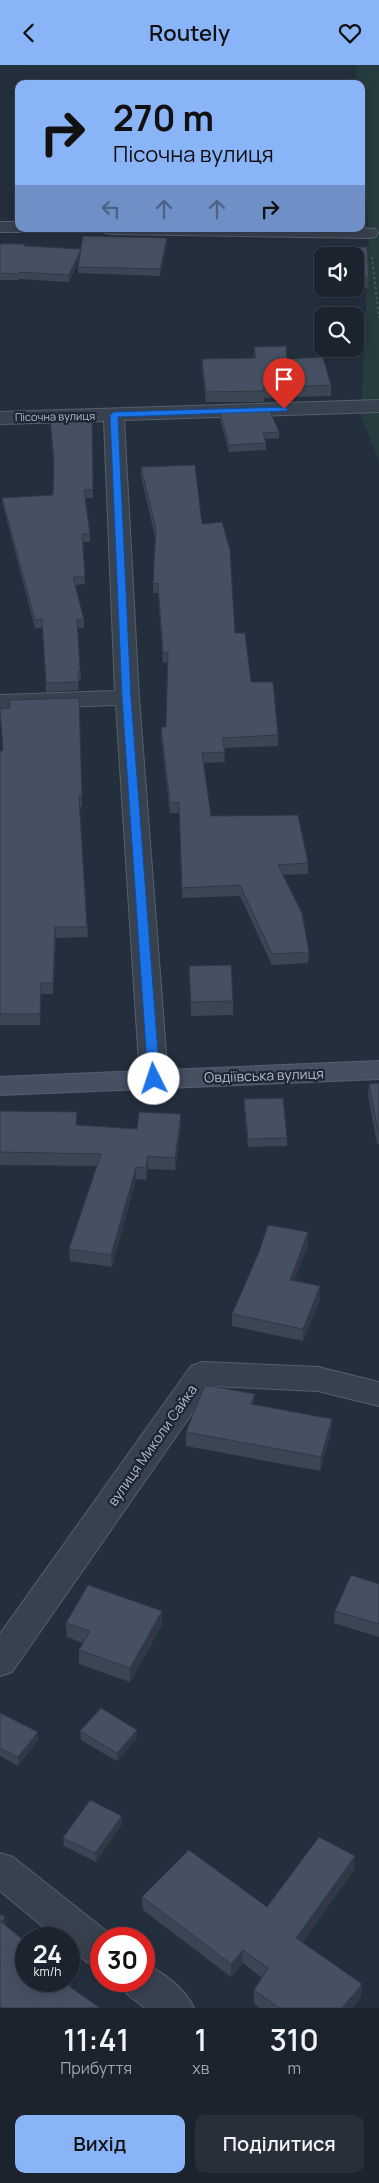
<!DOCTYPE html>
<html lang="uk">
<head>
<meta charset="utf-8">
<style>
  :root { --surface:#1b232e; --page:#282f3a; --text:#f1f3f6; --muted:#a0a4aa; --line:#39404a; --accent:#8ab4f8 }
  body { margin:0; font-family:Manrope,sans-serif; background:var(--page); color:var(--text); height:100vh; display:flex; flex-direction:column; font-size:19px; white-space:nowrap }
  * { box-sizing:border-box; margin:0 }
  p { font-size:16px; color:var(--muted) }
  .icon { flex:none; width:28px; height:28px; fill:none; stroke:currentColor; stroke-width:2; stroke-linecap:round; stroke-linejoin:round }
  .map { position:relative; height:1943px; overflow:hidden }
  .side { display:flex; flex-direction:column; background:var(--surface); flex:1 }
  .side>* { flex:none }
  .top-card { position:absolute; left:15px; top:15px; width:350px; height:152px; border-radius:10px; box-shadow:0 2px 12px #0003,0 0 0 1px var(--line); background:#8ab4f8; color:#111; overflow:hidden }
  .controls { position:absolute; left:314px; top:182px; display:grid; gap:10px }
  .controls a { display:grid; place-items:center; width:50px; height:50px; border-radius:10px; background:var(--surface); box-shadow:0 2px 12px #0003,0 0 0 1px var(--line); font-size:25px }
  .speed { position:absolute; left:15px; top:1862px; display:flex; gap:10px; font-size:25px; font-weight:700; text-align:center }
  .speed>* { display:grid; place-content:center; width:65px; height:65px; border-radius:50%; background:var(--surface); box-shadow:0 2px 12px #0003,0 0 0 1px var(--line); line-height:1 }
  .speed small { font-size:12px; font-weight:400 }
  .speed .limit { border:8px solid #d22; background:#fff; color:#111 }
  .pin { position:absolute; display:grid; place-items:center; width:42px; height:42px; color:#fff; margin:-51px -21px; border-radius:50% 50% 50% 0; rotate:-45deg; box-shadow:0 0 5px #0007 }
  .pin .icon { rotate:45deg }
  .me { position:absolute; width:55px; margin:-28px; rotate:356deg; stroke-linejoin:round; filter:drop-shadow(0 0 4px #0008) }
  .turn { display:flex; align-items:center; gap:18px; height:105px; padding:0 15px; font-size:22px }
  .turn .icon { width:65px; height:65px; stroke-width:2.5 }
  .turn b { display:block; font-size:35px; line-height:42px }
  .lanes { display:flex; align-items:center; height:48px; padding:0 15px; background:#0003; justify-content:center; gap:25px; direction:ltr }
  .lanes .off { opacity:.35 }
  .eta { display:flex; justify-content:space-evenly; align-items:center; height:85px; text-align:center }
  .eta b { font-size:30px; font-weight:600; line-height:35px }
  .cta { display:flex; gap:10px; margin-top:auto; padding:10px 15px }
  .cta a { flex:1; height:58px; border-radius:10px; background:var(--accent); color:#111; font-size:20px; font-weight:600; line-height:58px; text-align:center }
  .cta a+a { background:var(--page); color:var(--text) }
  header { display:flex; justify-content:space-between; align-items:center; height:65px; padding:0 15px; background:var(--accent); color:#111; font-size:22px; font-weight:600 }
  .map>svg:first-child { display:block }
  .green { fill:#263c3f }
  .lines { fill:none; stroke-linecap:round; stroke-linejoin:round }
  .street-casing { stroke:#565f6c; stroke-width:2 }
  .secondary-casing { stroke:#565f6c; stroke-width:2 }
  .path { stroke:#44595c; stroke-width:2; stroke-dasharray:2.5 2.5; stroke-linecap:butt }
  .street { fill:#38414e; fill-rule:evenodd }
  .secondary { fill:#465061; fill-rule:evenodd }
  .wall { fill:#3b4654 }
  .shaded-wall { fill:#303945 }
  .building { fill:#455162; stroke:#303945 }
  .route { fill:#1a73e8; stroke:#114b97 }
  .labels { text-anchor:middle; dominant-baseline:central; stroke-width:4.5; stroke-linejoin:round; paint-order:stroke }
  .far-street-label { font-size:11px; fill:#b4bcc9; stroke:#1d2633 }
  .street-label { font-size:14px; fill:#b4bcc9; stroke:#1d2633 }
</style>
</head>
<body>
<header><svg class="icon" aria-label="back" viewBox="0 0 24 24"><path d="M15 5l-7 7 7 7"/></svg>Routely<svg class="icon" aria-label="heart" viewBox="0 0 24 24"><path d="M12 20l-8-8c-3-5 5-10 8-4 3-6 11-1 8 4z"/></svg></header>
<div class="map">
<svg width="379" height="1943" viewBox="0 0 379 1943">
  <rect width="100%" height="100%" fill="#242f3e"/>
  <path class="green" d="M 356,0 L 379,0 L 379,396 L 361,350 L 369,168 L 361,71 L 361,19 L 357,19 Z"/>
  <g class="lines">
    <defs>
      <g id="street">
        <path d="M 0,157 L 19,157 L 19,164 L 26,164 L 19,167 L 0,167 Z"/>
        <path d="M 361,163 L 375,164 L 378,168 L 375,172 L 369,173 L 111,169 L 105,168 L 102,164 Z"/>
        <path d="M 379,335 L 379,347 L 124,355 L 139,633 L 168,1014 L 164,1020 L 154,1023 L 144,1020 L 140,1014 L 116,640 L 0,644 L 0,630 L 115,626 L 104,356 L 0,359 L 0,347 Z"/>
        <path d="M 202,1297 L 318,1302 L 379,1317 L 379,1341 L 318,1326 L 211,1321 L 12,1607 L 0,1611 L 0,1569 L 191,1301 Z"/>
        <path d="M 0,1788 L 13,1792 L 115,1873 L 101,1874 L 101,1902 L 87,1897 L 69,1882 L 69,1874 L 58,1874 L 0,1826 Z"/>
        <path d="M 144,1899 C 164,1907 185,1924 194,1943 L 145,1943 L 127,1929 L 121,1916 L 144,1916 Z"/>
      </g>
      <path id="secondary" d="M 379,996 L 379,1014 L 0,1030 L 0,1012 Z"/>
    </defs>
    <use href="#street" class="street-casing"/>
    <use href="#secondary" class="secondary-casing"/>
    <path class="path" d="M 372,192 L 379,253"/>
    <use href="#street" class="street"/>
    <use href="#secondary" class="secondary"/>
  </g>
  <g class="wall">
    <path d="M 0,179 L 81,184 L 167,179 L 160,211 L 78,208 L 78,202 L 79,194 L 69,217 L 19,214 L 19,215 L 0,215 Z"/>
    <path d="M 339,182 L 367,182 L 369,213 L 368,223 L 355,222 L 355,191 L 339,191 Z"/>
    <path d="M 254,282 L 287,294 L 331,320 L 331,331 L 264,333 L 264,337 L 206,337 L 202,304 L 202,294 L 254,293 Z"/>
    <path d="M 220,347 L 279,367 L 279,373 L 265,374 L 266,378 L 266,385 L 229,387 L 220,354 Z"/>
    <path d="M 92,351 L 93,433 L 85,433 L 90,469 L 90,477 L 83,477 L 85,519 L 75,520 L 84,555 L 84,563 L 77,563 L 81,615 L 78,615 L 79,625 L 46,627 L 43,563 L 35,563 L 3,441 L 2,433 L 53,430 L 54,401 L 50,352 Z"/>
    <path d="M 141,402 L 202,459 L 235,568 L 251,617 L 278,670 L 278,681 L 224,683 L 225,697 L 203,698 L 211,751 L 308,798 L 308,809 L 283,810 L 309,887 L 308,898 L 272,900 L 240,831 L 182,833 L 179,748 L 170,748 L 161,672 L 161,662 L 166,662 L 168,597 L 163,598 L 158,528 L 153,528 L 155,472 L 141,411 Z"/>
    <path d="M 79,633 L 82,742 L 79,742 L 88,872 L 56,873 L 53,929 L 41,929 L 40,960 L 0,960 L 0,686 L 3,686 L 10,643 Z"/>
    <path d="M 189,901 L 233,936 L 233,950 L 191,951 Z"/>
    <path d="M 379,1018 L 379,1079 L 377,1079 L 368,1031 L 369,1019 Z"/>
    <path d="M 244,1034 L 287,1073 L 287,1081 L 248,1082 L 244,1042 Z"/>
    <path d="M 0,1046 L 77,1060 L 137,1064 L 181,1062 L 175,1105 L 148,1104 L 146,1115 L 136,1114 L 112,1202 L 70,1196 L 69,1184 L 97,1101 L 0,1100 Z"/>
    <path d="M 308,1180 L 294,1215 L 320,1221 L 320,1234 L 303,1276 L 232,1261 L 232,1249 Z"/>
    <path d="M 254,1340 L 332,1354 L 331,1368 L 320,1406 L 186,1381 L 186,1367 Z"/>
    <path d="M 379,1519 L 379,1572 L 334,1558 L 335,1546 Z"/>
    <path d="M 66,1558 L 162,1560 L 130,1617 L 79,1599 L 79,1585 L 83,1578 L 67,1572 Z"/>
    <path d="M 0,1648 L 38,1675 L 18,1701 L 0,1691 Z"/>
    <path d="M 80,1666 L 137,1673 L 117,1696 L 81,1675 Z"/>
    <path d="M 122,1759 L 96,1797 L 64,1781 L 63,1773 Z"/>
    <path d="M 354,1805 L 302,1878 L 362,1919 L 361,1932 L 352,1943 L 260,1943 L 254,1939 L 254,1925 L 262,1913 L 243,1898 L 231,1912 L 143,1845 L 142,1832 L 267,1842 Z"/>
  </g>
  <g class="shaded-wall">
    <path d="M 167,173 L 167,179 L 160,211 L 160,204 Z"/>
    <path d="M 81,184 L 81,190 L 69,217 L 69,210 Z"/>
    <path d="M 55,862 L 56,873 L 53,929 L 53,918 Z"/>
    <path d="M 181,1049 L 181,1062 L 175,1105 L 175,1093 Z"/>
    <path d="M 148,1091 L 148,1104 L 146,1115 L 146,1103 Z"/>
    <path d="M 136,1102 L 136,1114 L 112,1202 L 111,1190 Z"/>
    <path d="M 308,1167 L 308,1180 L 290,1227 L 290,1215 Z"/>
    <path d="M 320,1221 L 320,1234 L 303,1276 L 303,1264 Z"/>
    <path d="M 255,1329 L 254,1343 L 251,1339 Z"/>
    <path d="M 332,1354 L 331,1368 L 320,1406 L 321,1392 Z"/>
    <path d="M 162,1546 L 162,1560 L 130,1617 L 130,1603 Z"/>
    <path d="M 137,1665 L 137,1673 L 117,1696 L 117,1688 Z"/>
    <path d="M 38,1667 L 38,1675 L 18,1701 L 18,1692 Z"/>
    <path d="M 122,1751 L 122,1759 L 96,1797 L 95,1788 Z"/>
    <path d="M 355,1791 L 354,1805 L 296,1887 L 296,1873 Z"/>
    <path d="M 5,1852 L 6,1865 L 1,1857 Z"/>
    <path d="M 243,1885 L 243,1898 L 231,1912 L 231,1899 Z"/>
    <path d="M 71,1913 L 72,1925 L 66,1919 Z"/>
    <path d="M 362,1919 L 361,1932 L 352,1943 L 342,1943 Z"/>
  </g>
  <g class="building">
    <path d="M 83,171 L 167,173 L 160,204 L 78,202 Z"/>
    <path d="M 0,179 L 24,179 L 24,181 L 81,184 L 69,210 L 19,207 L 18,209 L 0,208 Z"/>
    <path d="M 339,182 L 367,182 L 369,213 L 355,213 L 355,191 L 340,191 Z"/>
    <path d="M 286,281 L 287,294 L 323,292 L 331,320 L 263,323 L 264,326 L 206,327 L 202,294 L 256,293 L 254,282 Z"/>
    <path d="M 270,346 L 279,367 L 263,368 L 266,378 L 229,380 L 220,347 Z"/>
    <path d="M 92,351 L 93,425 L 84,425 L 90,469 L 82,469 L 85,511 L 73,512 L 84,555 L 77,555 L 80,606 L 78,606 L 79,617 L 46,618 L 42,554 L 35,555 L 2,433 L 53,430 L 54,397 L 50,352 Z"/>
    <path d="M 195,400 L 202,459 L 222,457 L 230,485 L 235,568 L 245,568 L 251,617 L 273,617 L 278,670 L 222,673 L 225,687 L 202,688 L 211,751 L 298,750 L 308,798 L 278,800 L 302,848 L 309,887 L 272,889 L 240,820 L 182,823 L 179,737 L 170,738 L 161,662 L 166,662 L 168,587 L 163,588 L 158,518 L 153,519 L 156,464 L 141,402 Z"/>
    <path d="M 79,633 L 82,731 L 79,732 L 87,862 L 55,862 L 53,918 L 41,918 L 40,949 L 0,949 L 0,686 L 3,686 L 0,644 L 10,643 L 10,635 Z"/>
    <path d="M 231,900 L 233,936 L 191,937 L 189,901 Z"/>
    <path d="M 379,1018 L 379,1066 L 378,1066 L 369,1019 Z"/>
    <path d="M 283,1033 L 287,1073 L 248,1074 L 244,1034 Z"/>
    <path d="M 0,1046 L 77,1047 L 76,1060 L 137,1064 L 139,1047 L 181,1049 L 175,1093 L 148,1091 L 146,1103 L 136,1102 L 111,1190 L 69,1184 L 101,1089 L 0,1087 Z"/>
    <path d="M 268,1160 L 308,1167 L 290,1215 L 320,1221 L 303,1264 L 232,1249 L 259,1187 Z"/>
    <path d="M 205,1320 L 255,1329 L 251,1339 L 332,1354 L 321,1392 L 186,1367 Z"/>
    <path d="M 351,1510 L 379,1519 L 379,1559 L 335,1546 Z"/>
    <path d="M 88,1520 L 162,1546 L 130,1603 L 79,1585 L 90,1566 L 66,1558 Z"/>
    <path d="M 101,1643 L 137,1665 L 117,1688 L 80,1666 Z"/>
    <path d="M 0,1648 L 38,1667 L 18,1692 L 0,1683 Z"/>
    <path d="M 90,1735 L 122,1751 L 95,1788 L 63,1773 Z"/>
    <path d="M 319,1772 L 355,1791 L 296,1873 L 362,1919 L 342,1943 L 279,1943 L 254,1925 L 268,1903 L 243,1885 L 231,1899 L 142,1832 L 189,1785 L 267,1842 Z"/>
    <path d="M 0,1849 L 5,1852 L 1,1857 L 26,1877 L 26,1916 L 69,1916 L 66,1919 L 100,1943 L 2,1943 L 0,1941 Z"/>
  </g>
  <path class="route" d="M 284,342 L 288,344 L 287,346 L 118,352 L 131,633 L 160,1014 L 154,1018 L 148,1014 L 122,633 L 110,350 L 114,347 Z"/>
  <g class="labels">
    <g class="far-street-label">
      <text transform="translate(55 351) rotate(-1)">Пісочна вулиця</text>
    </g>
    <g class="street-label">
      <text transform="translate(264 1010) rotate(-2)">Овдіївська вулиця</text>
      <text transform="translate(152 1380) rotate(-55)">вулиця Миколи Сайка</text>
    </g>
  </g>
</svg>
<div class="controls">
<a><svg class="icon" aria-label="sound" viewBox="0 0 24 24"><path d="M4 9h4l5-4v14l-5-4H4zM17 9q2 3 0 6"/></svg></a>
<a><svg class="icon" aria-label="search" viewBox="0 0 24 24"><circle cx="10" cy="10" r="6"/><path d="M15 15l6 6"/></svg></a>
</div>
<div class="speed"><div>24<small>km/h</small></div><div class="limit">30</div></div>
<div class="pin" style="left:284px;top:344px;background:#d93025"><svg class="icon" aria-label="arrive" viewBox="0 0 24 24"><path d="M6 21V4h12l-3 4 3 4H6"/></svg></div>
<svg class="me" style="left:154px;top:1014px" viewBox="-20 -20 40 40"><circle r="19" fill="#fff"/><path d="M0-13L10 11 0 6-10 11z" fill="#1a73e8"/></svg>
<div class="top-card">
<div class="turn"><svg class="icon" aria-label="right" viewBox="0 0 24 24"><path d="M7 20v-9h11M14 6l5 5-5 5"/></svg><div><b>270 m</b>Пісочна вулиця</div></div>
<div class="lanes"><svg class="icon off" aria-label="left" viewBox="0 0 24 24"><path d="M17 20v-9H6M10 6l-5 5 5 5"/></svg><svg class="icon off" aria-label="ahead" viewBox="0 0 24 24"><path d="M12 20V5M6 11l6-6 6 6"/></svg><svg class="icon off" aria-label="ahead" viewBox="0 0 24 24"><path d="M12 20V5M6 11l6-6 6 6"/></svg><svg class="icon" aria-label="right" viewBox="0 0 24 24"><path d="M7 20v-9h11M14 6l5 5-5 5"/></svg></div>
</div>
</div>
<section class="side">
<div class="eta">
<div><b>11:41</b><p>Прибуття</p></div>
<div><b>1</b><p>хв</p></div>
<div><b>310</b><p>m</p></div>
</div>
<div class="cta"><a>Вихід</a><a>Поділитися</a></div>
</section>
</body>
</html>
